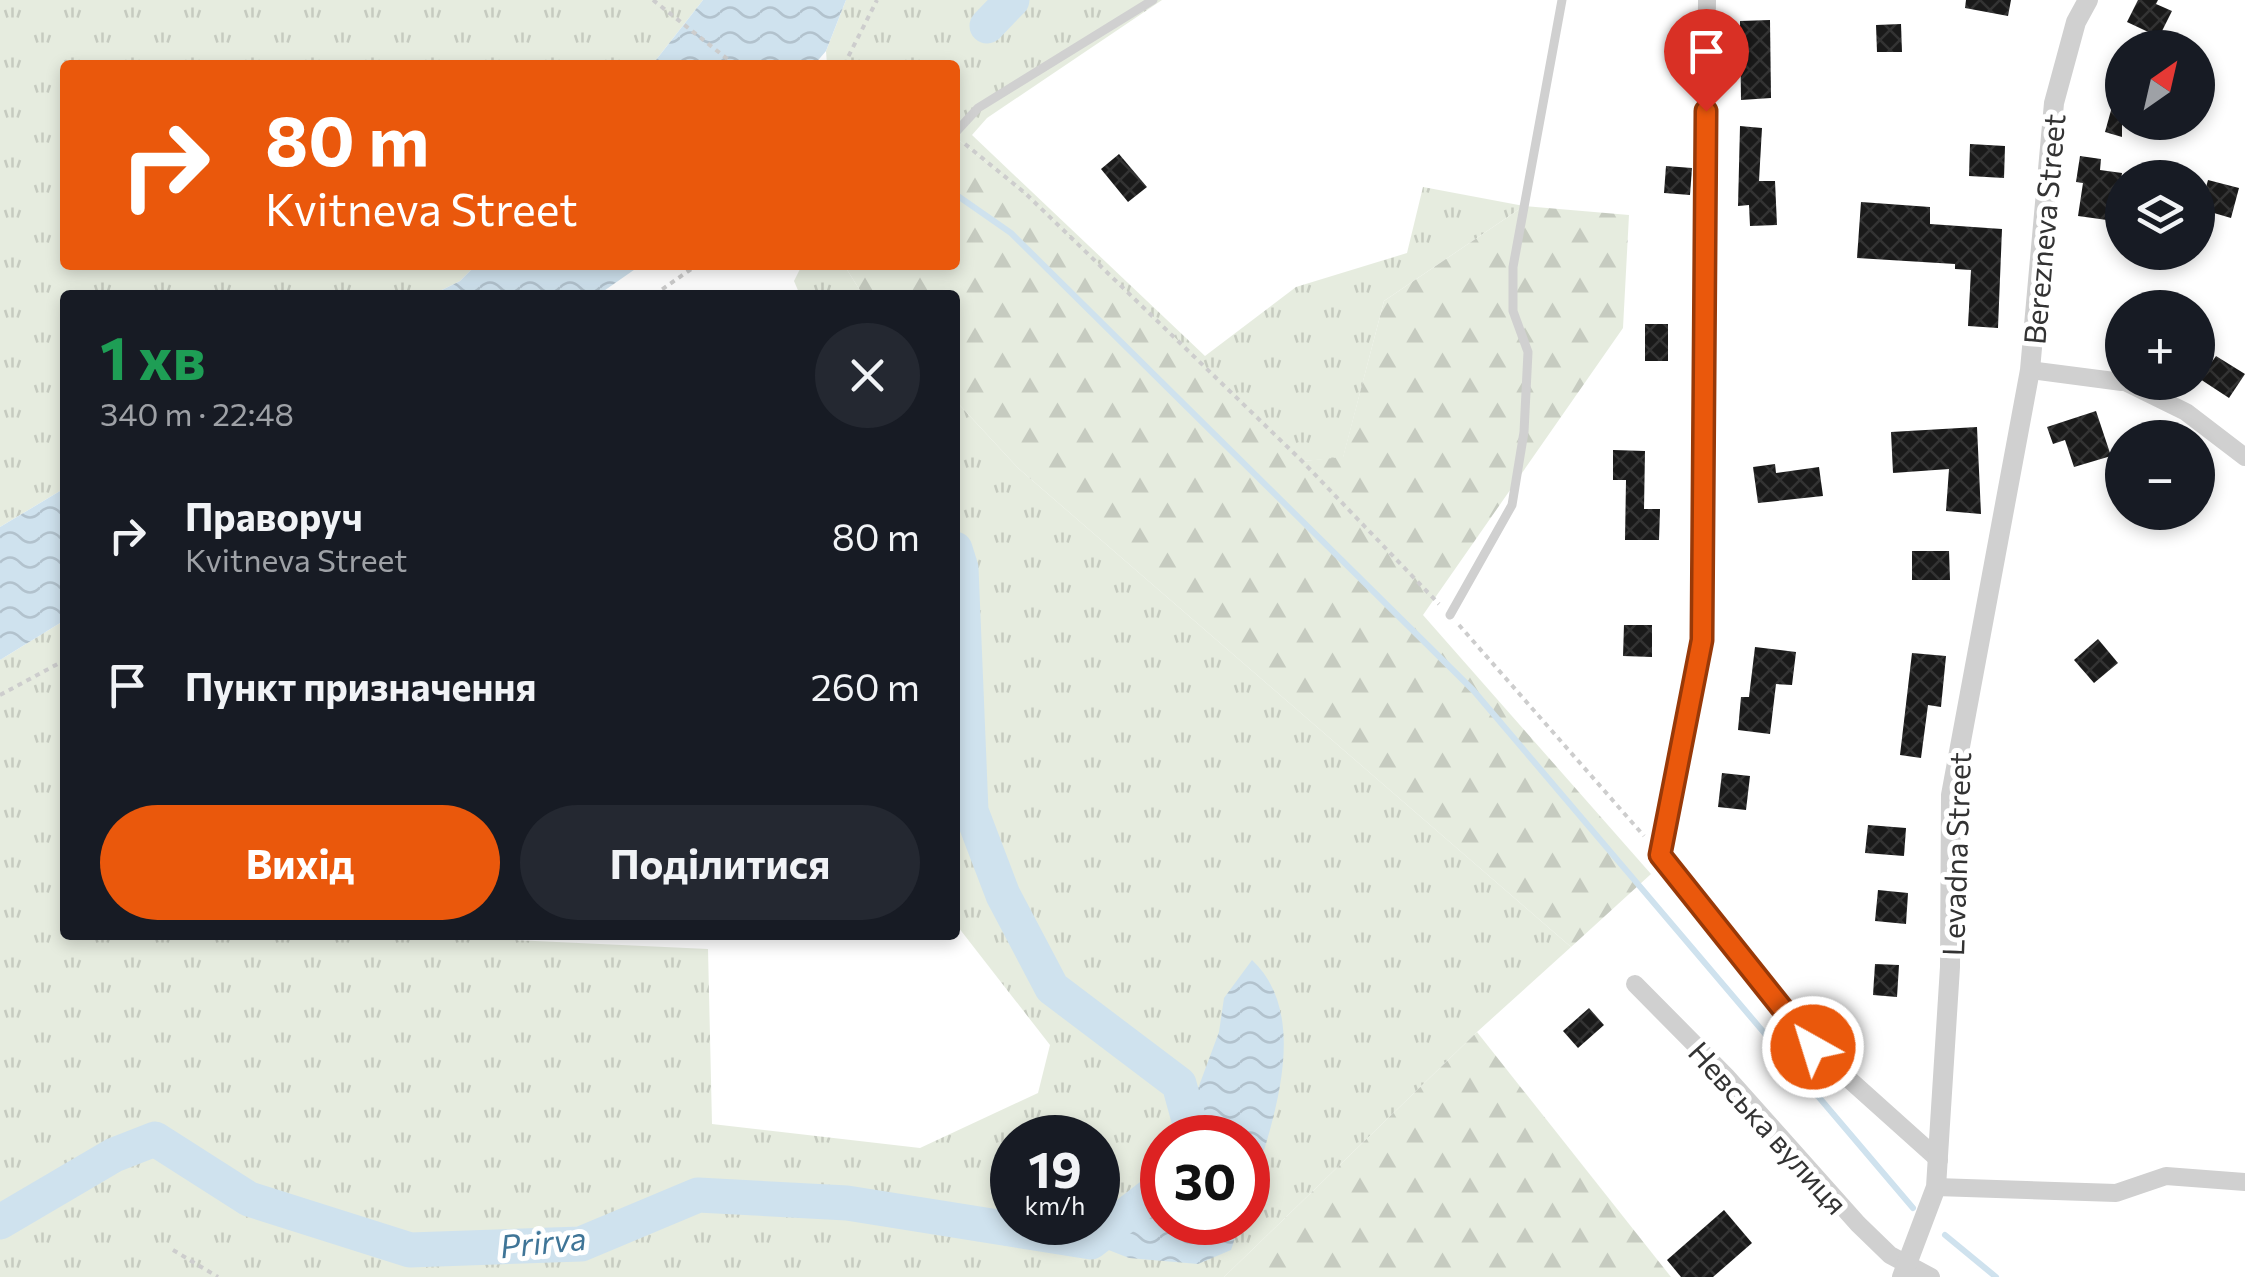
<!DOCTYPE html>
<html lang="uk">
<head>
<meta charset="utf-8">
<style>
  :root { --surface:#171b24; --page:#242831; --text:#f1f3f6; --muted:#9ea1a6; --accent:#ea580c }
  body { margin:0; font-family:Commissioner,sans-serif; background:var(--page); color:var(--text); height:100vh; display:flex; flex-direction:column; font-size:38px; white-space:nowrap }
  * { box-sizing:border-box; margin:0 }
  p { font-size:32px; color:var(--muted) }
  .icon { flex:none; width:55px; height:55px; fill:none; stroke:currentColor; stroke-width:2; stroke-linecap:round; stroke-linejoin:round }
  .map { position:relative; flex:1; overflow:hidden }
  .sheet { position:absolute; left:60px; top:290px; width:900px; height:650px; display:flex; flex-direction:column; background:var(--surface); border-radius:10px; box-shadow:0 5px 15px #0003 }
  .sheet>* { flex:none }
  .banner { position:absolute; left:60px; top:60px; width:900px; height:210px; border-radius:10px; box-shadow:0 5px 15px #0003; background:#ea580c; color:#fff; overflow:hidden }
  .needle { width:65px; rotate:34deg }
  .buttons { position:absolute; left:2105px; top:30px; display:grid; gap:20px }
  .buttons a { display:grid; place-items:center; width:110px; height:110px; border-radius:50%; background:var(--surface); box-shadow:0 5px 15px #0003; font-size:50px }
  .speed { position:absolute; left:990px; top:1115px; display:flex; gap:20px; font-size:50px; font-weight:700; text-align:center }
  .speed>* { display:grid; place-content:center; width:130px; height:130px; border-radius:50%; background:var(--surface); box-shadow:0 5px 15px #0003; line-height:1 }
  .speed small { font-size:25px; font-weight:400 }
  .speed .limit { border:15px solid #d22; background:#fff; color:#111 }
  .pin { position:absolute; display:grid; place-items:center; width:85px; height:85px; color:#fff; margin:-102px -42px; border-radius:50% 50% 50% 0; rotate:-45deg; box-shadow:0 0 10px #0007 }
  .pin .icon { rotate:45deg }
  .me { position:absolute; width:110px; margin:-55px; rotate:321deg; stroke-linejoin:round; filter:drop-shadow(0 0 8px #0008) }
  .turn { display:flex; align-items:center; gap:35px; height:210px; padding:0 40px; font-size:45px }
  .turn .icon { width:130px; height:130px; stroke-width:2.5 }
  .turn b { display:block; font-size:70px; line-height:85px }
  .round { display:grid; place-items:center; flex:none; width:105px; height:105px; border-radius:52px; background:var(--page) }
  .head { display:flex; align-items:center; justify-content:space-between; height:170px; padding:0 40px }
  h1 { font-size:60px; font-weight:700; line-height:75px; color:#1e9e55 }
  .cta { display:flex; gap:20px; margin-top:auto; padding:20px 40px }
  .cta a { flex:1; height:115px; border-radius:60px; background:var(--accent); color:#fff; font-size:40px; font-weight:700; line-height:115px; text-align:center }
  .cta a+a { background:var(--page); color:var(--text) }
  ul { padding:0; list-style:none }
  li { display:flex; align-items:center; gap:30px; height:150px; padding:0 40px }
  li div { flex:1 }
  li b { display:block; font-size:38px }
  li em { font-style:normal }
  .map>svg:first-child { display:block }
  .grass { fill:url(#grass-tufts); fill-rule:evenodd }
  .forest { fill:url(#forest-firs) }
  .water { fill:url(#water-waves) }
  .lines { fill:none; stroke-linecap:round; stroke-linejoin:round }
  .stream { stroke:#cfe2ee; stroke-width:6 }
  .river { stroke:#cfe2ee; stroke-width:35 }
  .building { fill:url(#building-cross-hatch) }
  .path { stroke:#cdcdcd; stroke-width:4; stroke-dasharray:5 5; stroke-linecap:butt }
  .service { stroke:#d0d0d0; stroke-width:9 }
  .minor { stroke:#d0d0d0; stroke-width:18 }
  .tertiary { stroke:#d0d0d0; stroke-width:20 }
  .route-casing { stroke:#983908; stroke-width:25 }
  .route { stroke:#ea580c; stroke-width:18 }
  .labels { text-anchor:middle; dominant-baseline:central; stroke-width:10; stroke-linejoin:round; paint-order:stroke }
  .street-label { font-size:30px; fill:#333; stroke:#fff }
  .water-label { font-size:32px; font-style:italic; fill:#3f7597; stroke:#fff }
</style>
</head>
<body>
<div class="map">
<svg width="2245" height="1277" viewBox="0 0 2245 1277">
  <defs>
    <pattern id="grass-tufts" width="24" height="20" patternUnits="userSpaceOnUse" patternTransform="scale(2.5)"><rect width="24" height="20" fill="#e6ecdf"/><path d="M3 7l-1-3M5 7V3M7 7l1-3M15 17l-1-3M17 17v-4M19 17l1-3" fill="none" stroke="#c6cbc0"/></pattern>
    <pattern id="forest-firs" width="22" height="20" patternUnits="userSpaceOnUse" patternTransform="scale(2.5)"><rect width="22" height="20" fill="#e6ecdf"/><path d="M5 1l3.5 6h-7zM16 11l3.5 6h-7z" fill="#c6cbc0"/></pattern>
    <pattern id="water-waves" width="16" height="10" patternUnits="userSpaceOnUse" patternTransform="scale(2.5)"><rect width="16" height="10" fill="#cfe2ee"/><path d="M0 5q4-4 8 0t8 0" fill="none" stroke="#b2c2cd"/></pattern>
    <pattern id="building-cross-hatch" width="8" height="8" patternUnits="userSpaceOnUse" patternTransform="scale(2.5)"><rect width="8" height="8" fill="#1a1a1a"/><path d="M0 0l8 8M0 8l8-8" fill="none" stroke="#333"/></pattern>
  </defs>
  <rect width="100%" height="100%" fill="#fff"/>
  <g class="grass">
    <path d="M 0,0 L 703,0 L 652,65 L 65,65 L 65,265 L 476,265 L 460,281 L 432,295 L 65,295 L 65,488 L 0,527 Z"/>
    <path d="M 846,0 L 1162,0 L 987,118 L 972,135 L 1205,356 L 1296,287 L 1407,253 L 1423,187 L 1524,206 L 1384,301 L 1343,458 L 1302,461 L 1025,193 L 955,137 L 955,65 L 827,65 L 826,51 Z"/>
    <path d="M 802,265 L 844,265 L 863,295 L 800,295 L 794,281 Z"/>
    <path d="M 955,400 L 1018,468 L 1571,947 L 1477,1032 L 1224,1277 L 0,1277 L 0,660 L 65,620 L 65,935 L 407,935 L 708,949 L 712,1124 L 920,1148 L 1038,1093 L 1050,1045 L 955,923 ZM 1012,1138 L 1098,1138 L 1098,1222 L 1012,1222 ZM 1162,1138 L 1248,1138 L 1248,1222 L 1162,1222 Z"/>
  </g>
  <g class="forest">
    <path d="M 955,137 L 1025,193 L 1303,461 L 1343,457 L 1384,301 L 1524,206 L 1629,215 L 1623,328 L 1423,615 L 1651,874 L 1571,947 L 1018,468 L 955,400 L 955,295 L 863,295 L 844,265 L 955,265 Z"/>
    <path d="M 1477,1032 L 1671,1277 L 1224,1277 Z"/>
  </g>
  <g class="water">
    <path d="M 703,0 L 846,0 L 826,51 L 814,65 L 652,65 Z"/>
    <path d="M 476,265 L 641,265 L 598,295 L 432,295 L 460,281 Z"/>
    <path d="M 65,488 L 65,620 L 0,660 L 0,527 Z"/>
    <path d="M 1252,960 C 1314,1018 1270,1131 1248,1200 L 1248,1138 L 1180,1137 L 1219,1032 L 1224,998 Z"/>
    <path d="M 1162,1194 L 1162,1222 L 1240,1223 L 1231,1250 L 1198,1264 L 1129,1258 L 1106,1249 L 1055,1252 L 1032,1226 L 1021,1223 L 1087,1223 L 1120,1232 Z"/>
  </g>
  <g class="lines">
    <g class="stream">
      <path d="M 955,194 L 1011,233 L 1473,690 L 1913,1208"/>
      <path d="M 1945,1235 L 1996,1277"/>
    </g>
    <g class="river">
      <path d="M 987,26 L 1012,0"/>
      <path d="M 955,549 L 961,568 L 971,811 L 1003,895 L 1052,988 L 1179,1084 L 1194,1138"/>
      <path d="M 0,1222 L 114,1155 L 155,1139 L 249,1199 L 410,1250 L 581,1244 L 698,1195 L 847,1203 L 1091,1242 L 1162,1187"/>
    </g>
  </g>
  <g class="building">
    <path d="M 1966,0 L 2011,0 L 2008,16 L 1965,8 Z"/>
    <path d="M 2138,0 L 2158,0 L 2156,4 L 2172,11 L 2159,37 L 2127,22 Z"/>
    <path d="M 1770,20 L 1771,98 L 1741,100 L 1740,21 Z"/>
    <path d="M 1901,24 L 1902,52 L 1877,52 L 1876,25 Z"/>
    <path d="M 2118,85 L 2122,86 L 2122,137 L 2105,132 Z"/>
    <path d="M 1740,126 L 1762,128 L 1759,181 L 1775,181 L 1777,225 L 1750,226 L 1749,205 L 1738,206 Z"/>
    <path d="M 1970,144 L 2005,146 L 2004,178 L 1969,176 Z"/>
    <path d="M 1119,154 L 1147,187 L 1128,202 L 1101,169 Z"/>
    <path d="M 2080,156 L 2101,159 L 2100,170 L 2122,173 L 2117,209 L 2108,208 L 2107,220 L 2078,216 L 2083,183 L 2076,182 Z"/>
    <path d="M 1666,166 L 1692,168 L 1690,195 L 1664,193 Z"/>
    <path d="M 2208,180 L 2239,188 L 2231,218 L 2200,209 Z"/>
    <path d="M 1861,202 L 1930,207 L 1930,224 L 2002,229 L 1998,328 L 1968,326 L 1971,270 L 1955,269 L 1955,264 L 1857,258 Z"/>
    <rect x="1645" y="324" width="23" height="37"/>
    <path d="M 2216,356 L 2245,374 L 2229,398 L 2200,379 Z"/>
    <path d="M 2096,411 L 2111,456 L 2074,467 L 2065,440 L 2053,444 L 2047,427 Z"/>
    <path d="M 1977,427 L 1981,514 L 1946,511 L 1949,469 L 1893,473 L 1891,432 Z"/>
    <path d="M 1613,450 L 1645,451 L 1644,509 L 1660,509 L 1659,540 L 1625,540 L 1626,480 L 1613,480 Z"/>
    <path d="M 1775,464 L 1776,473 L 1819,467 L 1823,496 L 1758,503 L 1753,467 Z"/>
    <path d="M 1912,551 L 1949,551 L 1950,580 L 1912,580 Z"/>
    <path d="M 1624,625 L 1652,625 L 1652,657 L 1623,656 Z"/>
    <path d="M 2098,639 L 2118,663 L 2094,683 L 2074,660 Z"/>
    <path d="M 1755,647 L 1796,652 L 1792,685 L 1776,684 L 1770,734 L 1738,730 L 1741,697 L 1749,697 Z"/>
    <path d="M 1912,653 L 1946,656 L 1941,707 L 1928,705 L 1921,758 L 1900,755 Z"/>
    <path d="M 1722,773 L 1750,776 L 1746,810 L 1718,807 Z"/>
    <path d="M 1868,825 L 1906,828 L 1904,856 L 1865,853 Z"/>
    <path d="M 1878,890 L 1908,893 L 1906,924 L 1875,921 Z"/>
    <path d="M 1875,964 L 1899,965 L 1897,997 L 1873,995 Z"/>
    <path d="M 1589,1008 L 1604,1025 L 1578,1048 L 1563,1031 Z"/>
    <path d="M 1724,1210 L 1752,1243 L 1713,1277 L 1681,1277 L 1667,1260 Z"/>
  </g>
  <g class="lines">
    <g class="path">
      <path d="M 653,0 L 735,65"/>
      <path d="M 844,65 L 877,0"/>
      <path d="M 965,144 L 1025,193 L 1302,461 L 1439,604"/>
      <path d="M 654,295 L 697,265"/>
      <path d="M 1459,625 L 1644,836"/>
      <path d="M 0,695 L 65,660"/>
      <path d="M 173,1250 L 218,1277"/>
    </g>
    <g class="service">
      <path d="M 955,133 L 978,108 L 1153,0"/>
      <path d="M 1450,615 L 1512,505 L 1524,432 L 1528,352 L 1513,311 L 1513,267 L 1562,0"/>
    </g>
    <g class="minor">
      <path d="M 1707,0 L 1701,640 L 1660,855 L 1813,1047 L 1939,1160"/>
      <path d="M 2030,370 L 2122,382"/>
      <path d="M 2125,382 L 2186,412 L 2245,457"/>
      <path d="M 1635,984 L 1726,1076 L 1858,1224 L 1890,1255 L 1931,1277"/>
      <path d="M 1936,1187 L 2116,1193 L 2166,1176 L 2245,1182"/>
    </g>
    <path class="tertiary" d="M 1902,1277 L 1936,1187 L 1950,967 L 1951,795 L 2030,370 L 2054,103 L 2076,22 L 2088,0"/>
  </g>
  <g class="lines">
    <defs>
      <path id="route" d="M 1706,111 L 1702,640 L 1660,855 L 1813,1047"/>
    </defs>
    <use href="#route" class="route-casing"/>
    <use href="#route" class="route"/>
  </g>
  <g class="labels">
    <g class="street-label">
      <text transform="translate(2043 229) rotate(-85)">Berezneva Street</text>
      <text transform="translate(1955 854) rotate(-88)">Levadna Street</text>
      <text transform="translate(1769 1127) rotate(48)">Невська вулиця</text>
    </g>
    <g class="water-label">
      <text transform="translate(543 1241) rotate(-6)">Prirva</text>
    </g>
  </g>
</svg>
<div class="buttons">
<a><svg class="needle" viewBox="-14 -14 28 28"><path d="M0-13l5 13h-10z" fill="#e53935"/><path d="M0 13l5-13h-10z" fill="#9ea1a6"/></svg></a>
<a><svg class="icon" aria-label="layers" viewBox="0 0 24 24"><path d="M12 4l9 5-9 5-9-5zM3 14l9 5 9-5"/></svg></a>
<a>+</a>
<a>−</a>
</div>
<div class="speed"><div>19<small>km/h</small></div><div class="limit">30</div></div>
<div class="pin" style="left:1706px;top:111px;background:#d93025"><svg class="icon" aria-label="arrive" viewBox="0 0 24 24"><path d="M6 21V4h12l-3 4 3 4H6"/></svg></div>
<svg class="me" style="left:1813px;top:1047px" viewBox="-20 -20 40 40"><circle r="17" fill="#ea580c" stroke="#fff" stroke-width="3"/><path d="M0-11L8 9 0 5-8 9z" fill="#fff"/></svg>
<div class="banner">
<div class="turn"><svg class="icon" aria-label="right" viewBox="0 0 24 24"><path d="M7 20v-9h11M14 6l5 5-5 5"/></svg><div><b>80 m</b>Kvitneva Street</div></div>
</div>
<section class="sheet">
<div class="head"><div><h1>1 хв</h1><p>340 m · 22:48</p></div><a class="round"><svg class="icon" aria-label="close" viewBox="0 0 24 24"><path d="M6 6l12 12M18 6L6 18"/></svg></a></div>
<ul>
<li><svg class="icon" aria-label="right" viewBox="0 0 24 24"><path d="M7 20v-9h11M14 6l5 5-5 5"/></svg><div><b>Праворуч</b><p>Kvitneva Street</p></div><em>80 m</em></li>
<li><svg class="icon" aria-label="arrive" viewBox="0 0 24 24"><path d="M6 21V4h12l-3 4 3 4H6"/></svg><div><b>Пункт призначення</b></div><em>260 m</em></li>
</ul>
<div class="cta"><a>Вихід</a><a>Поділитися</a></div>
</section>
</div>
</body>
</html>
